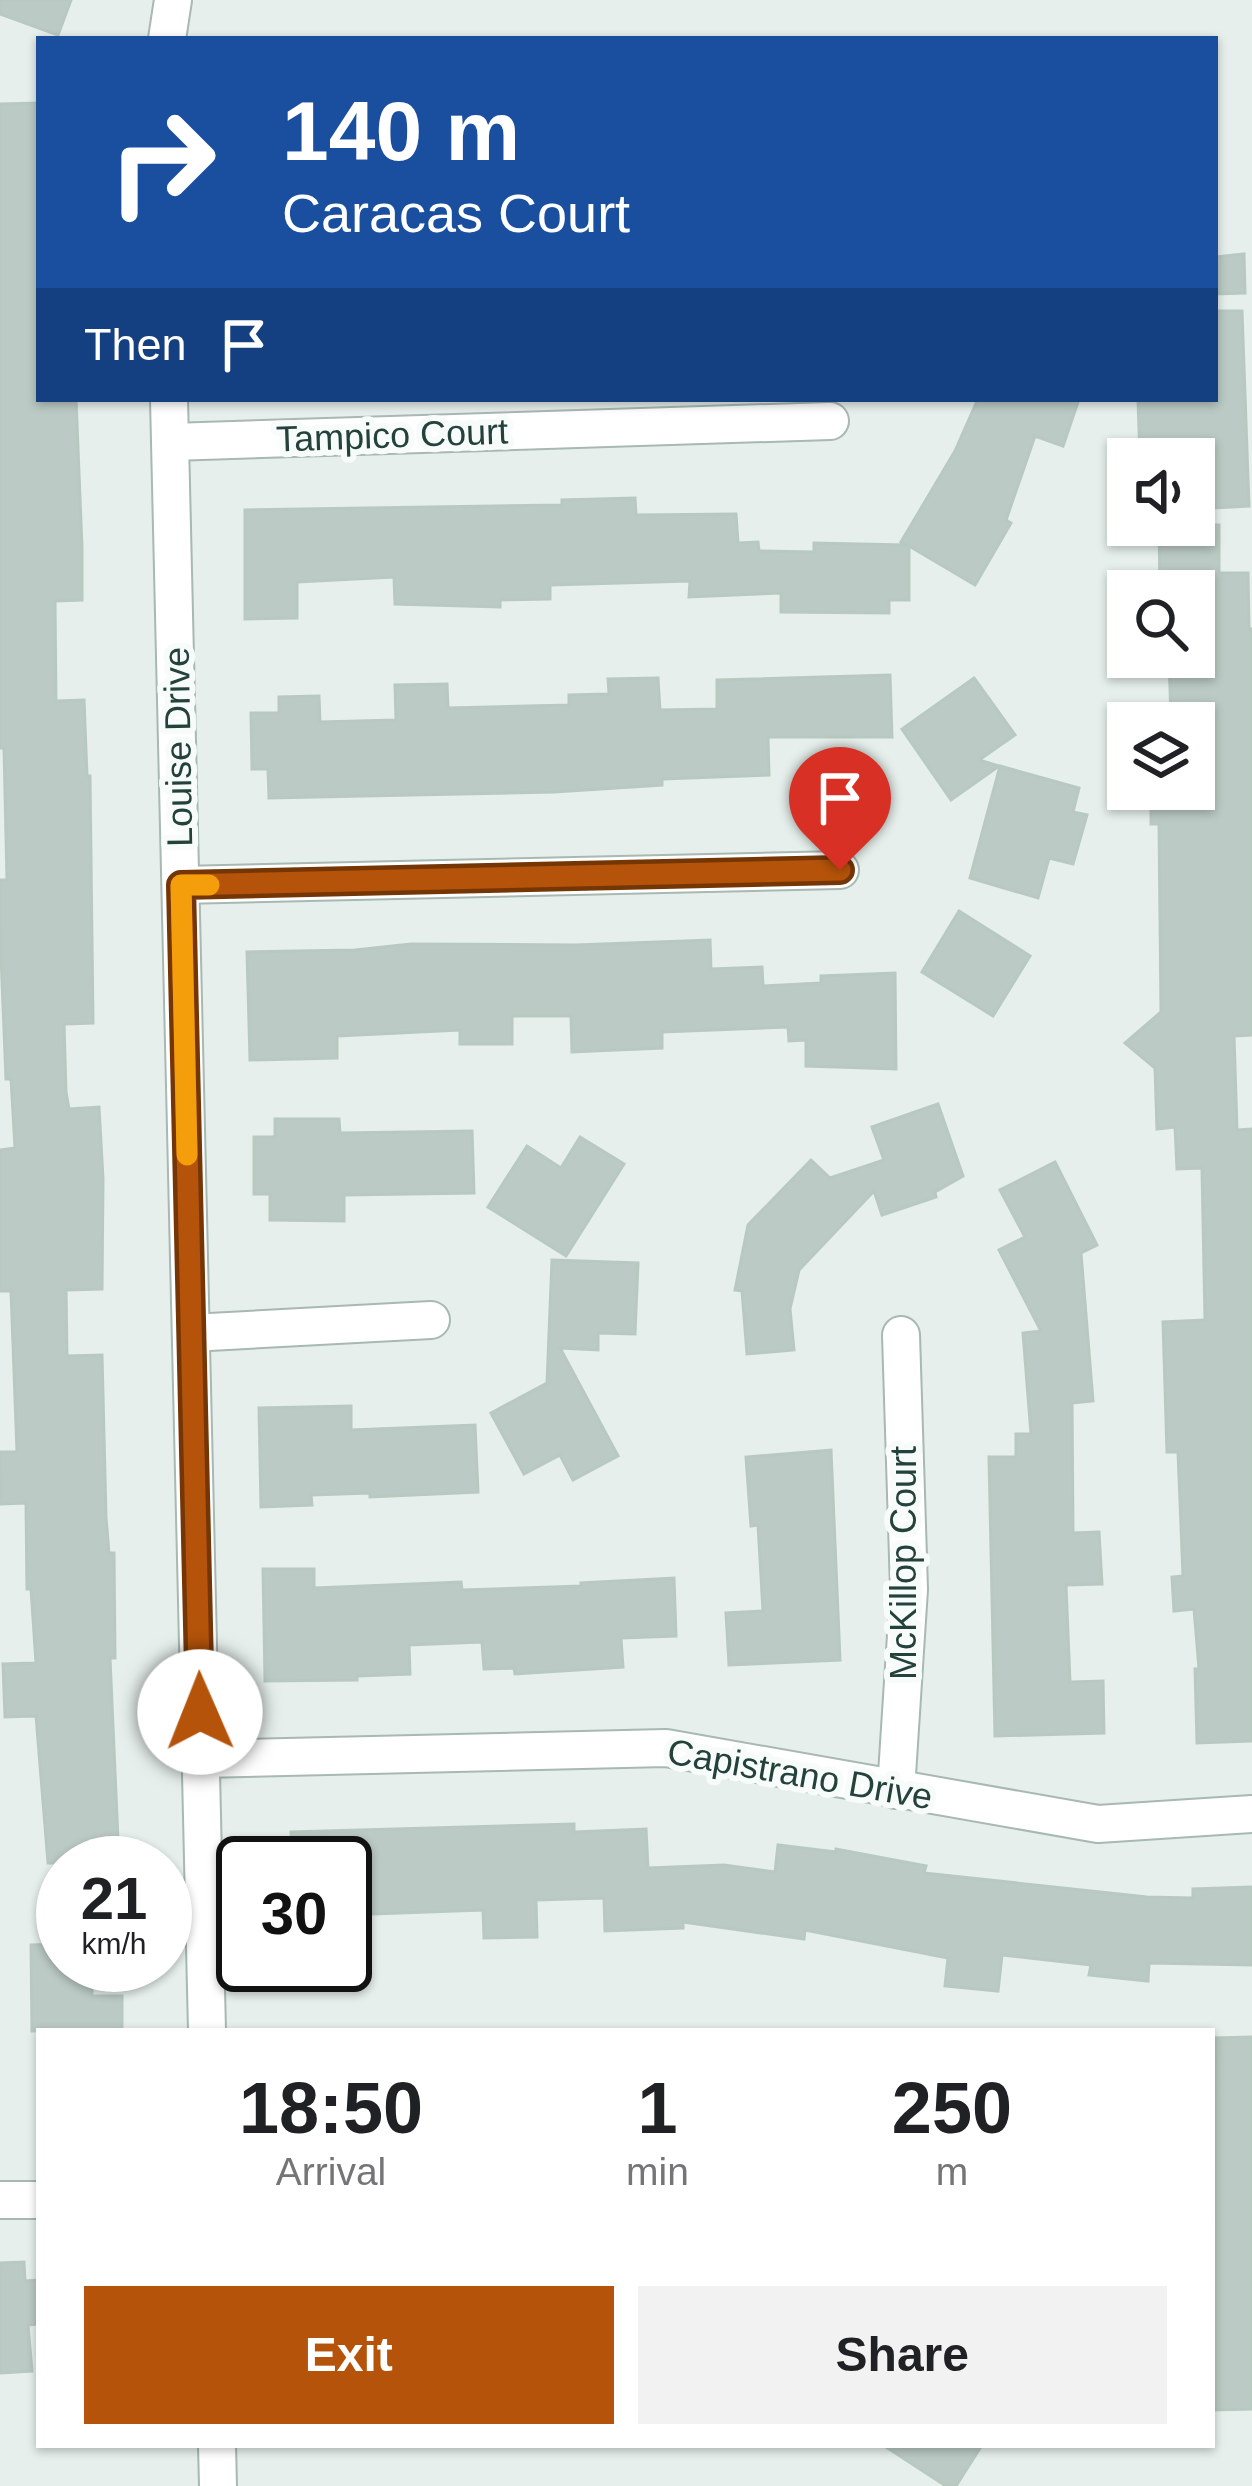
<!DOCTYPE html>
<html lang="en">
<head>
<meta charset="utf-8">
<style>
  :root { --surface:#fff; --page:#f2f2f2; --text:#202124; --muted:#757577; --accent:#b45309 }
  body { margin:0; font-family:Helvetica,sans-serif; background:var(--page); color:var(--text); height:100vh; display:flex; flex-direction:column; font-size:45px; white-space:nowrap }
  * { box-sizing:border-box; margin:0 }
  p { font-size:39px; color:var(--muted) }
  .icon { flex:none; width:66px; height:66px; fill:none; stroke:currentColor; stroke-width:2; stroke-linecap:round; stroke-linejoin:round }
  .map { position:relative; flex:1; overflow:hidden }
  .details { position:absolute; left:36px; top:2028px; width:1179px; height:420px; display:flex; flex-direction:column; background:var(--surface); border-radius:0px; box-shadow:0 3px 9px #0004 }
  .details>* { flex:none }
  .top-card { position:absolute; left:36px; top:36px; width:1182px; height:366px; border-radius:0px; box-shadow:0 3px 9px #0004; background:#1a4fa0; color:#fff; overflow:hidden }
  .tools { position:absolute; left:1107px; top:438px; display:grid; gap:24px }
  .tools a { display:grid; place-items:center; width:108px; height:108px; border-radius:0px; background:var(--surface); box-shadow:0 3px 9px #0004; font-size:60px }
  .speed { position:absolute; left:36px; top:1836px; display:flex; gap:24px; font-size:60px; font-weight:700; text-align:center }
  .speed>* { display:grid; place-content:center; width:156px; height:156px; border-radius:50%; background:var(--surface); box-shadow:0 3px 9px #0004; line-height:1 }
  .speed small { font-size:30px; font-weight:400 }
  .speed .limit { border:6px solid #111; border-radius:18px; background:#fff; color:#111 }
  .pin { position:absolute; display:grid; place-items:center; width:102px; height:102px; color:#fff; margin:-123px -51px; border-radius:50% 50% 50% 0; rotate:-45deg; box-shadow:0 0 12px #0007 }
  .pin .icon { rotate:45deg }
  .me { position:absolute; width:132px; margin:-66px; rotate:359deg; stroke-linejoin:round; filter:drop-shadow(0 0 9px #0008) }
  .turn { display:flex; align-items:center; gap:42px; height:252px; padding:0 48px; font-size:54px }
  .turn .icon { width:156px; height:156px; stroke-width:2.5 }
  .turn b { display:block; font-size:84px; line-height:102px }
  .then { display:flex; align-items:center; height:114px; padding:0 48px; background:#0003; gap:24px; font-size:45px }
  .eta { display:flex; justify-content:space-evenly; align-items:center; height:204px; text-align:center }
  .eta b { font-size:72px; font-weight:700; line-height:84px }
  .cta { display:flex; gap:24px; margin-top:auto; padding:24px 48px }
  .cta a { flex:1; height:138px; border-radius:0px; background:var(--accent); color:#fff; font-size:48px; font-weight:700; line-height:138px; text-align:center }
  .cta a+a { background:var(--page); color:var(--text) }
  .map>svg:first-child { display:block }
  .building { fill:#bbcac4; stroke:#b8c9c2; stroke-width:3 }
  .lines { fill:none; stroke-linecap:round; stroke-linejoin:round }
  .minor-casing { stroke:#a8b8b2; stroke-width:40 }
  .minor { stroke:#fff; stroke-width:36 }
  .route-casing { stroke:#753606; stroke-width:30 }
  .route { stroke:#b45309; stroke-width:21 }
  .slow { stroke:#f59e0b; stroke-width:21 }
  .labels { text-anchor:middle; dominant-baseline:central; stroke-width:12; stroke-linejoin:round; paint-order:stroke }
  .street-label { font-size:36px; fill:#24423a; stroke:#f7fbf9 }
</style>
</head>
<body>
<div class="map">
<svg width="1252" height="2486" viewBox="0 0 1252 2486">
  <rect width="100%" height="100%" fill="#e6efeb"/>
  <g class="building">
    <path d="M 0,0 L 71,0 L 58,35 L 0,14 Z"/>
    <path d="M 39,103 L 39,399 L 76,399 L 82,547 L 82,600 L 55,601 L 56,701 L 84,700 L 87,776 L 90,776 L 93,1023 L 64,1024 L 66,1092 L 69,1109 L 99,1107 L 103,1179 L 102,1289 L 66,1290 L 67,1356 L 102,1355 L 106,1517 L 109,1553 L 114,1553 L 115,1658 L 110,1658 L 119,1863 L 48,1863 L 36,1716 L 5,1717 L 3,1664 L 36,1663 L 31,1589 L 27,1589 L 26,1503 L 1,1504 L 0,1476 L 0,1452 L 17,1452 L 11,1291 L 0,1291 L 0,1150 L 15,1148 L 11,1079 L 6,1079 L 0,931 L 0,880 L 7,880 L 4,748 L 0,748 L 0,104 Z"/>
    <path d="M 1244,254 L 1245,293 L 1215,294 L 1215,257 Z"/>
    <path d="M 1215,311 L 1242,311 L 1249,506 L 1194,509 L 1194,459 L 1140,459 L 1138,399 L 1215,399 Z"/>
    <path d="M 978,399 L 1079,399 L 1063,446 L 1035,436 L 1006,520 L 1011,523 L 975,585 L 909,546 L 909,600 L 889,600 L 889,613 L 781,612 L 781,593 L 689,597 L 690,581 L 550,585 L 550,599 L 500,600 L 500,607 L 395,604 L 394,577 L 297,582 L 297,618 L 245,619 L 245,510 L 562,505 L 562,500 L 635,498 L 636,515 L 736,514 L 738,543 L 758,542 L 759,551 L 814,552 L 814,543 L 906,545 L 901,542 L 955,451 Z"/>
    <path d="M 1159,525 L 1219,525 L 1219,573 L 1248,573 L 1249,629 L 1252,629 L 1252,1035 L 1234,1036 L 1237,1130 L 1252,1129 L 1252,1741 L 1197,1743 L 1195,1669 L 1199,1669 L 1194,1609 L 1174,1611 L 1172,1577 L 1183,1576 L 1178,1452 L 1167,1452 L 1163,1322 L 1205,1320 L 1202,1168 L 1177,1169 L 1175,1127 L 1157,1129 L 1155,1068 L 1125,1043 L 1161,1012 L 1159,824 L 1151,824 L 1151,789 L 1194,789 L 1194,719 L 1171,719 L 1169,657 L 1194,657 L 1194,591 L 1160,591 Z"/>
    <path d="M 890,675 L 892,737 L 768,737 L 769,775 L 662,779 L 662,785 L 554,792 L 269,798 L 268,769 L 252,769 L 251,713 L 279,713 L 279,697 L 319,696 L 320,722 L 396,720 L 395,685 L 447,684 L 448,708 L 569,705 L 569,695 L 609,694 L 608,679 L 658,678 L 660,710 L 717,709 L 717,680 Z"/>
    <path d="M 974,678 L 1015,735 L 979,760 L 999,766 L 951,800 L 902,729 Z"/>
    <path d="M 1000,766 L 1079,788 L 1073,812 L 1087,815 L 1073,864 L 1049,858 L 1038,898 L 970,878 Z"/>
    <path d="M 959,911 L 1030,956 L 993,1016 L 922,972 Z"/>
    <path d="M 710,940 L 711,969 L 762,967 L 763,986 L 821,983 L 821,976 L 895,973 L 896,1069 L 806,1066 L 806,1040 L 789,1041 L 788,1027 L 662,1032 L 662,1048 L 572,1052 L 571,1016 L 512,1016 L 512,1044 L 460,1044 L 460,1030 L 337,1036 L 337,1058 L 250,1060 L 247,952 L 355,950 L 411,944 L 576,945 Z"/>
    <path d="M 938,1104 L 963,1176 L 935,1192 L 936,1197 L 882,1215 L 874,1191 L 799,1270 L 790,1309 L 794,1350 L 747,1354 L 742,1291 L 735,1290 L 748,1225 L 811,1160 L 830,1178 L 884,1160 L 872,1127 Z"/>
    <path d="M 275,1119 L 339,1119 L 340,1133 L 472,1131 L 474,1193 L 344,1195 L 344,1221 L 270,1220 L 270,1194 L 254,1194 L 254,1137 L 275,1137 Z"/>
    <path d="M 580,1137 L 624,1164 L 566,1256 L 488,1207 L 527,1146 L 561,1168 Z"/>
    <path d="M 1055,1162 L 1097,1245 L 1081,1253 L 1093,1401 L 1072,1403 L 1073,1533 L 1099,1532 L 1102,1584 L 1066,1585 L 1070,1682 L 1103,1681 L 1104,1733 L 995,1736 L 989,1457 L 1016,1457 L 1016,1434 L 1031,1434 L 1023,1333 L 1041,1331 L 999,1250 L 1025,1237 L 1000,1190 Z"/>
    <path d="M 552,1260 L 638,1263 L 635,1334 L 598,1333 L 598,1350 L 560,1348 L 618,1456 L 573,1480 L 560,1455 L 524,1474 L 491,1413 L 547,1383 Z"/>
    <path d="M 351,1406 L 351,1430 L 475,1425 L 478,1492 L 370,1497 L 370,1493 L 311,1495 L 312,1505 L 261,1507 L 259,1408 Z"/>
    <path d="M 831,1450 L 840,1660 L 729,1665 L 726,1613 L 763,1611 L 758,1525 L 751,1526 L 746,1457 Z"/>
    <path d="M 263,1569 L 314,1569 L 314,1588 L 461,1582 L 462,1590 L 581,1586 L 581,1583 L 674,1578 L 676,1636 L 621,1638 L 623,1667 L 515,1674 L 514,1668 L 484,1669 L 482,1642 L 409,1645 L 410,1674 L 357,1676 L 357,1680 L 265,1681 Z"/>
    <path d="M 574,1824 L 574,1832 L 646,1829 L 648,1868 L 724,1865 L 775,1872 L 778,1845 L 836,1852 L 836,1849 L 926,1866 L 924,1873 L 1147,1897 L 1193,1898 L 1193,1889 L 1252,1887 L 1252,1965 L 1149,1963 L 1148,1981 L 1089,1975 L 1091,1965 L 1002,1955 L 998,1991 L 945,1986 L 948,1958 L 805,1930 L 804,1939 L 683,1922 L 683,1928 L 605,1931 L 604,1898 L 536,1900 L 537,1937 L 484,1938 L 483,1910 L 345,1915 L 345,1863 L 292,1863 L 291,1832 Z"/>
    <path d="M 63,1944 L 63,1965 L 92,1965 L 92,1996 L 122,1996 L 122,2031 L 32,2031 L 31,1945 Z"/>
    <path d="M 1252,2037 L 1252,2409 L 1212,2410 L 1215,2038 Z"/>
    <path d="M 24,2262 L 25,2281 L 39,2280 L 39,2324 L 28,2325 L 32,2371 L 0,2373 L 0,2263 Z"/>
    <path d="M 883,2445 L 982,2445 L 956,2486 L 946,2486 Z"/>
  </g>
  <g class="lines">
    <defs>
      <g id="minor">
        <path d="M 167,39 L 173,0"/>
        <path d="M 169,399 L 207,2031"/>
        <path d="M 171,442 L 830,421"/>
        <path d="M 181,885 L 840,870"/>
        <path d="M 191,1333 L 431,1320"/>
        <path d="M 201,1759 L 666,1748 L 1098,1824 L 1252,1814"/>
        <path d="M 896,1790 L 909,1589 L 901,1335"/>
        <path d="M 0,2200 L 39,2200"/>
        <path d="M 217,2445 L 218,2486"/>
      </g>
    </defs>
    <use href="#minor" class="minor-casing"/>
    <use href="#minor" class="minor"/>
  </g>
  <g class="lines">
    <defs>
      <path id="route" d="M 200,1712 L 181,885 L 840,870"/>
    </defs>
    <use href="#route" class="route-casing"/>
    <use href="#route" class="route"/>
    <path class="slow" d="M 187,1155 L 181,885 L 209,885"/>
  </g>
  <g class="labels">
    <g class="street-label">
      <text transform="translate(392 435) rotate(-2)">Tampico Court</text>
      <text transform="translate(178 747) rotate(-91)">Louise Drive</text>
      <text transform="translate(903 1563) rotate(-90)">McKillop Court</text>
      <text transform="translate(800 1774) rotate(10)">Capistrano Drive</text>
    </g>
  </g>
</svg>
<div class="tools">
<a><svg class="icon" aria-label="sound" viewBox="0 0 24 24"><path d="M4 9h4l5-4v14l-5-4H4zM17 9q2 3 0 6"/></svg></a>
<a><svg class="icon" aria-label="search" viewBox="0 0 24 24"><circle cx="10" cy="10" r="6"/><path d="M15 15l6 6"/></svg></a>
<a><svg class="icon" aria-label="layers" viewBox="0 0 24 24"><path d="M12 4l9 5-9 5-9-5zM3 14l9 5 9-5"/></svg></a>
</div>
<div class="speed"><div>21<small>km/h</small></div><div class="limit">30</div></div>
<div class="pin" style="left:840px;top:870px;background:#d93025"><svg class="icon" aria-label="arrive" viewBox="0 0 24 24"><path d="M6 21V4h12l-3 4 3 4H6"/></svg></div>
<svg class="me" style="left:200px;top:1712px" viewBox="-20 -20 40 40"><circle r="19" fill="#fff"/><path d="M0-13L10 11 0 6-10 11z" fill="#b45309"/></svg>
<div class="top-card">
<div class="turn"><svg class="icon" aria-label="right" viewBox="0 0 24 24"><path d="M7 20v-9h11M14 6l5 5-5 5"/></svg><div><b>140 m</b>Caracas Court</div></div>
<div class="then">Then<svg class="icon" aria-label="arrive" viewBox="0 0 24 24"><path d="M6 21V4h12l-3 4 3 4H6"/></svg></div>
</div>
<section class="details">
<div class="eta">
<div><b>18:50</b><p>Arrival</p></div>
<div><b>1</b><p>min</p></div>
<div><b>250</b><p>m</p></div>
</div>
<div class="cta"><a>Exit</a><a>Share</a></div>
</section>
</div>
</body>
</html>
